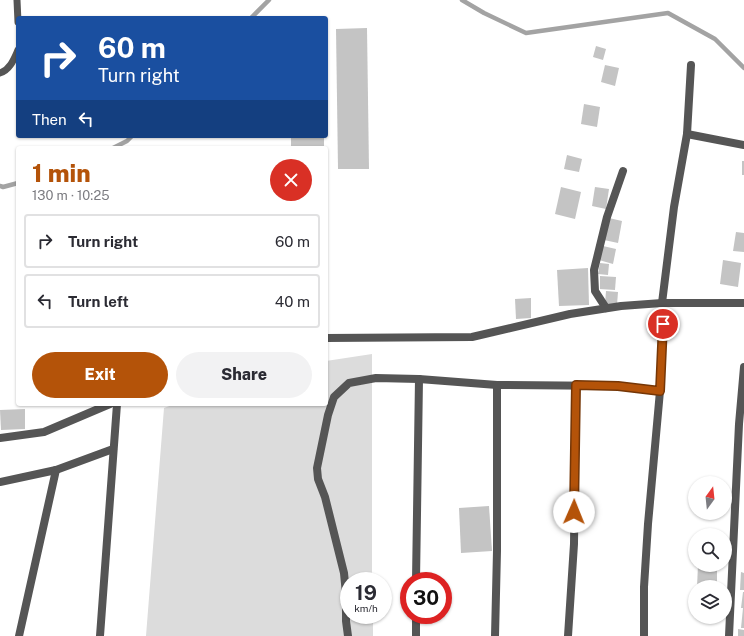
<!DOCTYPE html>
<html lang="en">
<head>
<meta charset="utf-8">
<style>
  :root { --surface:#fff; --page:#f2f2f3; --text:#2b2b33; --muted:#7c7c81; --line:#e1e1e2; --accent:#b45309 }
  body { margin:0; font-family:"Public Sans",sans-serif; background:var(--page); color:var(--text); height:100vh; display:flex; flex-direction:column; font-size:15px; white-space:nowrap }
  * { box-sizing:border-box; margin:0 }
  p { font-size:13px; color:var(--muted) }
  .icon { flex:none; width:22px; height:22px; fill:none; stroke:currentColor; stroke-width:2; stroke-linecap:round; stroke-linejoin:round }
  .map { position:relative; flex:1; overflow:hidden }
  .drawer { position:absolute; left:16px; top:146px; width:312px; height:260px; display:flex; flex-direction:column; background:var(--surface); border-radius:4px; box-shadow:0 1px 3px #0004 }
  .drawer>* { flex:none }
  .guide { position:absolute; left:16px; top:16px; width:312px; height:122px; border-radius:4px; box-shadow:0 1px 3px #0004; background:#1a4fa0; color:#fff; overflow:hidden }
  .needle { width:26px; rotate:15deg }
  .tools { position:absolute; left:688px; top:476px; display:grid; gap:8px }
  .tools a { display:grid; place-items:center; width:44px; height:44px; border-radius:50%; background:var(--surface); box-shadow:0 1px 3px #0004; font-size:20px }
  .speed { position:absolute; left:340px; top:572px; display:flex; gap:8px; font-size:20px; font-weight:700; text-align:center }
  .speed>* { display:grid; place-content:center; width:52px; height:52px; border-radius:50%; background:var(--surface); box-shadow:0 1px 3px #0004; line-height:1 }
  .speed small { font-size:10px; font-weight:400 }
  .speed .limit { border:6px solid #d22; background:#fff; color:#111 }
  .pin { position:absolute; display:grid; place-items:center; width:34px; height:34px; color:#fff; margin:-17px; border:2px solid #fff; border-radius:50%; box-shadow:0 1px 4px #0007 }
  .me { position:absolute; width:44px; margin:-22px; rotate:1deg; stroke-linejoin:round; filter:drop-shadow(0 0 3px #0008) }
  .turn { display:flex; align-items:center; gap:14px; height:84px; padding:0 16px; font-size:18px }
  .turn .icon { width:52px; height:52px; stroke-width:2.5 }
  .turn b { display:block; font-size:28px; line-height:34px }
  .then { display:flex; align-items:center; height:38px; padding:0 16px; background:#0003; gap:8px; font-size:15px }
  .round { display:grid; place-items:center; flex:none; width:42px; height:42px; border-radius:21px; background:var(--page) }
  .overview { display:flex; align-items:center; justify-content:space-between; height:68px; padding:0 16px }
  h1 { font-size:24px; font-weight:800; line-height:30px; color:var(--accent) }
  .cta { display:flex; gap:8px; margin-top:auto; padding:8px 16px }
  .cta a { flex:1; height:46px; border-radius:24px; background:var(--accent); color:#fff; font-size:16px; font-weight:800; line-height:46px; text-align:center }
  .cta a+a { background:var(--page); color:var(--text) }
  ul { padding:0; list-style:none }
  li { display:flex; align-items:center; gap:12px; height:54px; margin:0 8px 6px; padding:0 8px; border:2px solid var(--line); border-radius:4px }
  li div { flex:1 }
  li b { display:block; font-size:15px }
  li em { font-style:normal }
  .map>svg:first-child { display:block }
  .grass { fill:#dcdcdc }
  .lines { fill:none; stroke-linecap:round; stroke-linejoin:round }
  .stream { stroke:#a3a3a3; stroke-width:4.5 }
  .building { fill:#c4c4c4 }
  .service { stroke:#555; stroke-width:7 }
  .minor { stroke:#555; stroke-width:8 }
  .route-casing { stroke:#753606; stroke-width:10 }
  .route { stroke:#b45309; stroke-width:7 }
</style>
</head>
<body>
<div class="map">
<svg width="744" height="636" viewBox="0 0 744 636">
  <rect width="100%" height="100%" fill="#fff"/>
  <path class="grass" d="M 372,354 L 372,581 L 349,581 L 349,615 L 373,615 L 373,636 L 146,636 L 164,408 L 175,404 L 326,404 L 326,361 Z"/>
  <g class="lines">
    <g class="stream">
      <path d="M 462,0 L 484,13 L 526,33 L 668,13 L 715,39 L 744,68"/>
      <path d="M 251,18 L 269,0"/>
      <path d="M 113,148 L 127,141 L 132,136"/>
      <path d="M 0,186 L 3,187 L 18,183"/>
    </g>
  </g>
  <g class="building">
    <path d="M 367,28 L 369,169 L 338,169 L 336,29 Z"/>
    <path d="M 596,46 L 606,49 L 603,60 L 593,57 Z"/>
    <path d="M 605,65 L 619,68 L 615,86 L 601,82 Z"/>
    <path d="M 584,104 L 600,107 L 597,127 L 581,124 Z"/>
    <rect x="291" y="136" width="33" height="12"/>
    <path d="M 567,155 L 582,159 L 579,172 L 564,169 Z"/>
    <rect x="742" y="161" width="2" height="14"/>
    <path d="M 561,187 L 581,192 L 575,219 L 555,214 Z"/>
    <path d="M 595,187 L 609,189 L 606,209 L 592,206 Z"/>
    <path d="M 609,218 L 622,221 L 618,243 L 604,240 Z"/>
    <path d="M 736,232 L 744,233 L 744,252 L 733,251 Z"/>
    <path d="M 603,246 L 616,249 L 613,264 L 599,260 Z"/>
    <path d="M 723,260 L 741,263 L 738,287 L 720,284 Z"/>
    <path d="M 600,263 L 609,264 L 608,275 L 598,274 Z"/>
    <path d="M 588,268 L 589,305 L 559,306 L 557,270 Z"/>
    <path d="M 600,276 L 616,277 L 615,290 L 600,289 Z"/>
    <path d="M 606,291 L 618,292 L 617,305 L 605,304 Z"/>
    <path d="M 531,298 L 531,318 L 516,319 L 515,299 Z"/>
    <path d="M 25,409 L 25,429 L 1,430 L 0,410 Z"/>
    <path d="M 489,506 L 492,551 L 461,553 L 459,508 Z"/>
    <path d="M 698,565 L 717,565 L 717,587 L 697,587 Z"/>
    <path d="M 741,572 L 744,573 L 744,590 L 740,590 Z"/>
    <path d="M 743,592 L 744,592 L 744,608 L 741,608 Z"/>
    <path d="M 743,608 L 744,608 L 744,628 L 741,628 Z"/>
    <path d="M 738,629 L 744,630 L 744,636 L 738,636 Z"/>
  </g>
  <g class="lines">
    <g class="service">
      <path d="M 17,0 L 18,22"/>
      <path d="M 0,73 C 10,70 14,59 18,50"/>
    </g>
    <g class="minor">
      <path d="M 687,134 L 744,145"/>
      <path d="M 662,303 L 674,207 L 687,134 L 691,65"/>
      <path d="M 606,308 L 595,291 L 594,270 L 607,217 L 623,171"/>
      <path d="M 326,338 L 472,337 L 570,314 L 621,306 L 662,303 L 744,303"/>
      <path d="M 0,438 L 44,432 L 110,404"/>
      <path d="M 0,482 L 56,470 L 113,449"/>
      <path d="M 416,581 L 419,379"/>
      <path d="M 19,636 L 56,470"/>
      <path d="M 100,636 L 117,404"/>
      <path d="M 348,636 L 346,621 L 346,594 L 344,573 L 325,497 L 318,479 L 317,468 L 328,415 L 334,397 L 349,383 L 376,378 L 419,379 L 497,385 L 618,386 L 660,391"/>
      <path d="M 416,636 L 416,615"/>
      <path d="M 495,636 L 497,551 L 497,385"/>
      <path d="M 568,636 L 574,544 L 576,385"/>
      <path d="M 644,636 L 644,587 L 648,524 L 660,391 L 663,324"/>
      <path d="M 729,636 L 739,424 L 744,367"/>
    </g>
  </g>
  <g class="lines">
    <defs>
      <path id="route" d="M 574,512 L 576,385 L 618,386 L 660,391 L 663,324"/>
    </defs>
    <use href="#route" class="route-casing"/>
    <use href="#route" class="route"/>
  </g>
</svg>
<div class="tools">
<a><svg class="needle" viewBox="-14 -14 28 28"><path d="M0-13l5 13h-10z" fill="#e53935"/><path d="M0 13l5-13h-10z" fill="#7c7c81"/></svg></a>
<a><svg class="icon" aria-label="search" viewBox="0 0 24 24"><circle cx="10" cy="10" r="6"/><path d="M15 15l6 6"/></svg></a>
<a><svg class="icon" aria-label="layers" viewBox="0 0 24 24"><path d="M12 4l9 5-9 5-9-5zM3 14l9 5 9-5"/></svg></a>
</div>
<div class="speed"><div>19<small>km/h</small></div><div class="limit">30</div></div>
<div class="pin" style="left:663px;top:324px;background:#d93025"><svg class="icon" aria-label="arrive" viewBox="0 0 24 24"><path d="M6 21V4h12l-3 4 3 4H6"/></svg></div>
<svg class="me" style="left:574px;top:512px" viewBox="-20 -20 40 40"><circle r="19" fill="#fff"/><path d="M0-13L10 11 0 6-10 11z" fill="#b45309"/></svg>
<div class="guide">
<div class="turn"><svg class="icon" aria-label="right" viewBox="0 0 24 24"><path d="M7 20v-9h11M14 6l5 5-5 5"/></svg><div><b>60 m</b>Turn right</div></div>
<div class="then">Then<svg class="icon" aria-label="left" viewBox="0 0 24 24"><path d="M17 20v-9H6M10 6l-5 5 5 5"/></svg></div>
</div>
<section class="drawer">
<div class="overview"><div><h1>1 min</h1><p>130 m · 10:25</p></div><a class="round" style="background:#d93025;color:#fff"><svg class="icon" aria-label="close" viewBox="0 0 24 24"><path d="M6 6l12 12M18 6L6 18"/></svg></a></div>
<ul>
<li><svg class="icon" aria-label="right" viewBox="0 0 24 24"><path d="M7 20v-9h11M14 6l5 5-5 5"/></svg><div><b>Turn right</b></div><em>60 m</em></li>
<li><svg class="icon" aria-label="left" viewBox="0 0 24 24"><path d="M17 20v-9H6M10 6l-5 5 5 5"/></svg><div><b>Turn left</b></div><em>40 m</em></li>
</ul>
<div class="cta"><a>Exit</a><a>Share</a></div>
</section>
</div>
</body>
</html>
